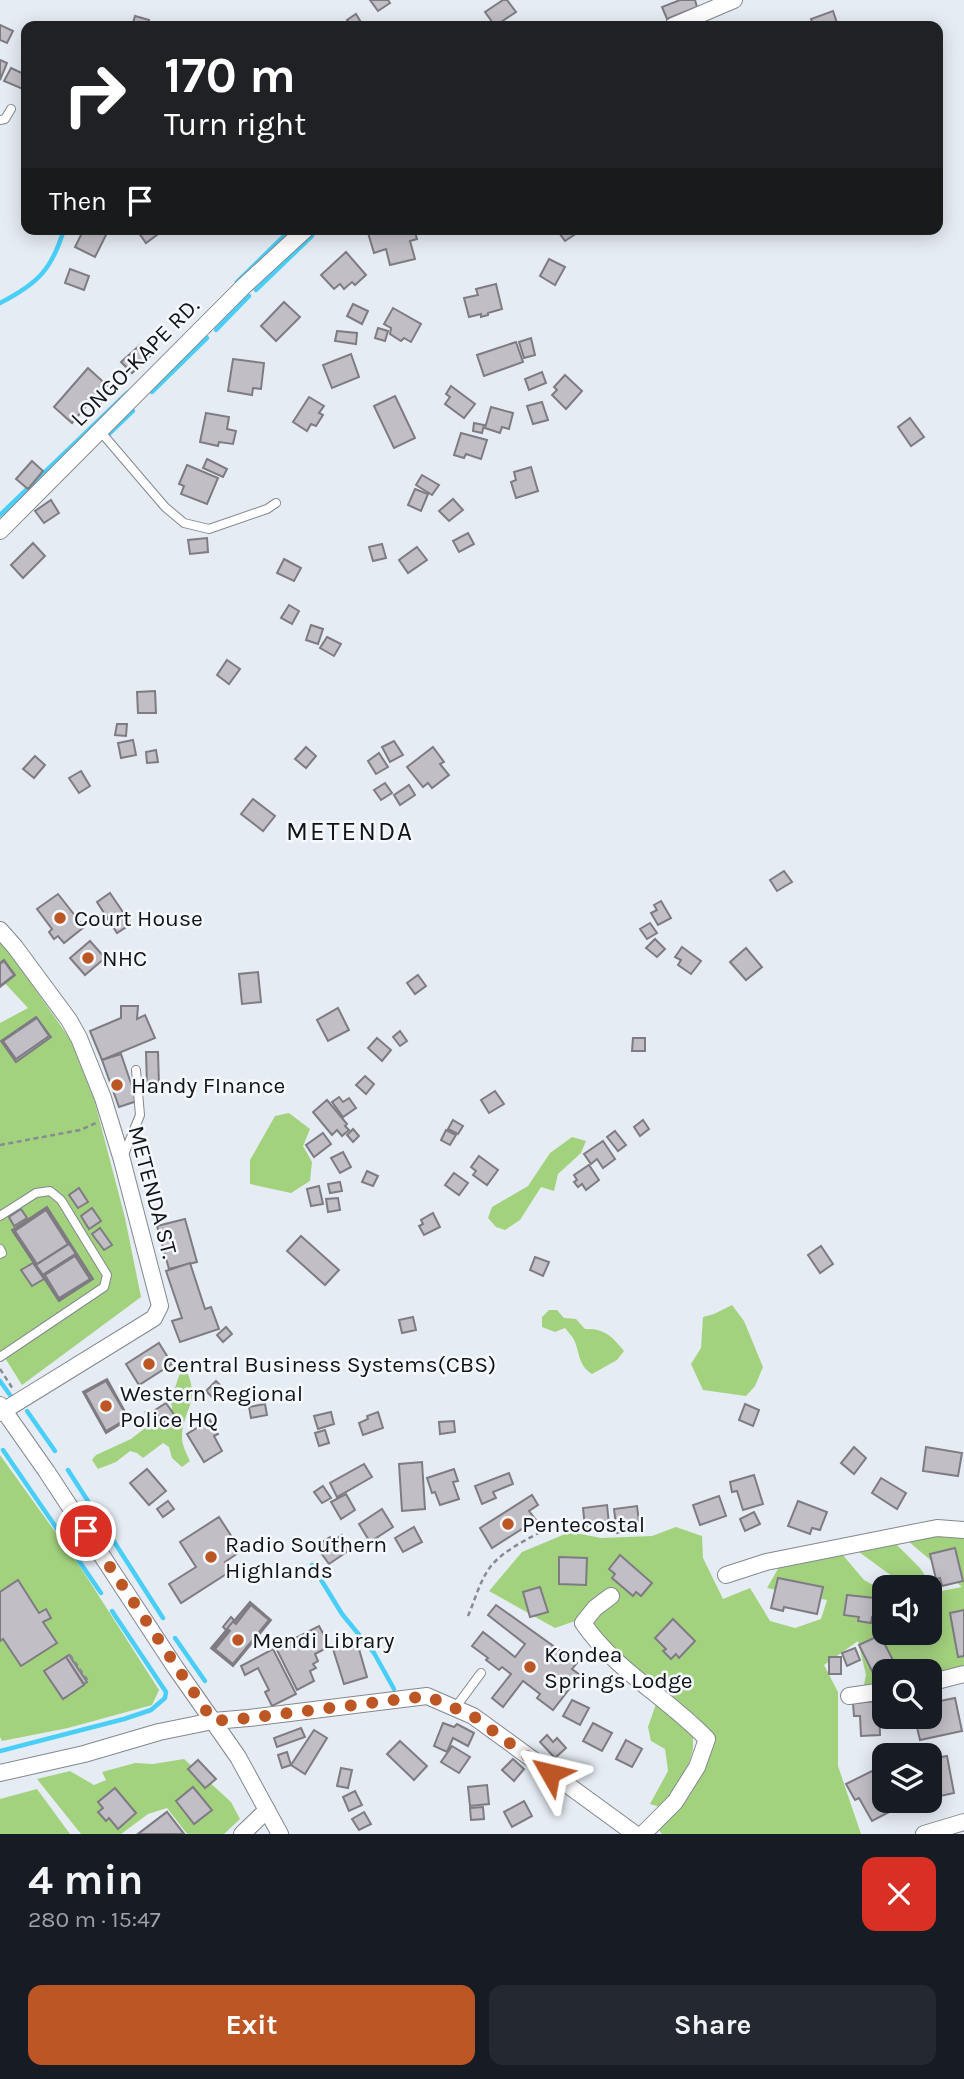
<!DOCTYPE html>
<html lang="en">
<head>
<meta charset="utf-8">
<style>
  :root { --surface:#171b24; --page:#242831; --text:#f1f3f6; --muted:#9ea1a6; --accent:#bc5725 }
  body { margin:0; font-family:Karla,sans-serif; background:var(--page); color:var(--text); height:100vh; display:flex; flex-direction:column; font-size:26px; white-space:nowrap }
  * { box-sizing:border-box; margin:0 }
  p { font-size:23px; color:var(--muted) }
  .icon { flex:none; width:38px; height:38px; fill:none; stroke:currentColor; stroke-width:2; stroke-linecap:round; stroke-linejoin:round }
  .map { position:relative; height:1834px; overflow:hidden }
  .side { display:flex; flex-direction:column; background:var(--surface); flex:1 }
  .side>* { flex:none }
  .banner { position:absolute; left:21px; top:21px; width:922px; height:214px; border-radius:14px; box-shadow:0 4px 18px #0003; background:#202124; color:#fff; overflow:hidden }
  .controls { position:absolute; left:872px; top:1575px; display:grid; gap:14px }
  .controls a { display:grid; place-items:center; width:70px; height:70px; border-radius:14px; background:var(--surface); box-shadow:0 4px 18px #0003; font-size:35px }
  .pin { position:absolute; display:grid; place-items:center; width:60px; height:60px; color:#fff; margin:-30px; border:4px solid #fff; border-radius:50%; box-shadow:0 2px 7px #0007 }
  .me { position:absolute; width:77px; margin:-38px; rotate:307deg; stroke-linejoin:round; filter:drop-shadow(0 0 5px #0008) }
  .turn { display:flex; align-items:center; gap:24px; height:147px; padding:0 28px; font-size:32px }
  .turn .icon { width:91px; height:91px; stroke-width:2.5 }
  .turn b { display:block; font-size:49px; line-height:60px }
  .then { display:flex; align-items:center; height:66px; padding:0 28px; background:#0003; gap:14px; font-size:26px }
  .round { display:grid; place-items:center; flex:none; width:74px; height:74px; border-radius:14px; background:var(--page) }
  .head { display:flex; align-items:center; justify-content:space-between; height:119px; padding:0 28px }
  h1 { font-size:42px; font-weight:700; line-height:52px }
  .primary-button { display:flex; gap:14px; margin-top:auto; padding:14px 28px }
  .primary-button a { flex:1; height:80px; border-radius:14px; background:var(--accent); color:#fff; font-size:28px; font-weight:700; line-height:80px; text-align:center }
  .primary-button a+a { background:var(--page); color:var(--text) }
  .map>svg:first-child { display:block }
  .green { fill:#a3d27e }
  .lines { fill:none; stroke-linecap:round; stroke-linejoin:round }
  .stream { stroke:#49cef8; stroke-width:4.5 }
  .building { fill:#c2bec6; stroke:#7f7b83; stroke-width:2 }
  .lane-casing { stroke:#83888f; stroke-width:10 }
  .street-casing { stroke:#83888f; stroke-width:18 }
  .path { stroke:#888c92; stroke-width:2.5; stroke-dasharray:5 3.5; stroke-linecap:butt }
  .lane { stroke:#fff; stroke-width:8 }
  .street { stroke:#fff; stroke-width:16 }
  .route { stroke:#bc5725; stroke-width:12; stroke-dasharray:0 21.6 }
  .poi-dot { fill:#bc5725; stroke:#f5f9fe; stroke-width:2.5 }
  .labels { text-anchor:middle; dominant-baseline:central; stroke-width:5; stroke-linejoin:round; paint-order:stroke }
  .street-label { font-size:23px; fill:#121417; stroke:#f5f9fe }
  .poi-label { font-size:23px; fill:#121417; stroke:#f5f9fe; text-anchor:start }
  .quarter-label { font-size:26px; letter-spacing:2px; fill:#121417; stroke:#f5f9fe }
</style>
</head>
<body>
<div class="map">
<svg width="964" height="1834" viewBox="0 0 964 1834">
  <rect width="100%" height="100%" fill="#e6ecf4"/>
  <g class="green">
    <path d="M 0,939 L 70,1039 L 94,1099 L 125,1218 L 141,1297 L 22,1385 L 0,1350 L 0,1023 L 28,1008 L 0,978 Z"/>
    <path d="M 289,1113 L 310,1129 L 303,1146 L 312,1162 L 310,1181 L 291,1193 L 250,1184 L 250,1160 L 275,1116 Z"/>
    <path d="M 572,1137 L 586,1141 L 581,1153 L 558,1174 L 554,1191 L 541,1187 L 520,1220 L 505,1230 L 496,1227 L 488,1218 L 492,1207 L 528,1186 L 550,1153 Z"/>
    <path d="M 732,1305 L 744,1321 L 763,1367 L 755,1386 L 746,1396 L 703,1390 L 691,1364 L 701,1348 L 703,1317 L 714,1314 Z"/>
    <path d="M 549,1310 L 557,1310 L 564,1318 L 576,1319 L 585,1329 C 604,1328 612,1336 624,1351 L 617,1360 L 592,1374 C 577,1365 580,1350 573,1338 C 571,1335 568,1332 565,1328 L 555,1332 L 542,1327 L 542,1317 Z"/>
    <path d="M 180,1374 L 188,1374 C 199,1402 184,1410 182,1434 C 181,1444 186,1452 190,1461 L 182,1467 L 172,1458 L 169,1447 L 163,1443 L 143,1458 L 137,1453 L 130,1451 L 116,1462 L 98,1469 L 92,1460 L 96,1455 L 131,1439 L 149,1425 L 144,1411 L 152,1410 L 163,1425 L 169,1424 L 172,1407 L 170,1398 C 175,1392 176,1382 180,1374 Z"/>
    <path d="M 0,1455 L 79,1565 L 159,1690 L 152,1705 L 68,1728 L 2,1741 L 0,1737 Z"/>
    <path d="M 676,1527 L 702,1536 L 703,1558 L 723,1599 L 750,1588 L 770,1621 L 795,1628 L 821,1619 L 827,1600 L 767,1588 L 779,1567 L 842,1554 L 864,1580 L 884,1591 L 884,1633 L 929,1633 L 929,1587 L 896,1587 L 900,1582 L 859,1552 L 895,1543 L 920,1568 L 936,1592 L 962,1587 L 908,1541 L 919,1536 L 964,1538 L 964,1669 L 929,1676 L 929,1671 L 884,1671 L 884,1682 L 864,1685 L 866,1675 L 858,1641 L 824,1665 L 838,1692 L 838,1766 L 861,1834 L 662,1834 L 659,1830 L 705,1766 L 714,1735 L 696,1716 L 676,1700 L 693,1737 L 693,1749 L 685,1776 L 673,1798 L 660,1807 L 650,1804 L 668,1771 L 665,1749 L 651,1741 L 648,1727 L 656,1704 L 674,1698 L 635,1666 L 575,1621 L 555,1628 L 489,1591 L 522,1552 L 570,1532 L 601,1538 L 652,1536 Z"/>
    <path d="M 184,1759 L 231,1802 L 240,1819 L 224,1834 L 187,1834 L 167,1808 L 148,1814 L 121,1834 L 81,1834 L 37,1779 L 70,1771 L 94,1785 L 106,1780 L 102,1772 L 135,1763 L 153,1764 Z"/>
    <path d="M 37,1789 L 70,1834 L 0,1834 L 0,1799 Z"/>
  </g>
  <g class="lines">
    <g class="stream">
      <path d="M 237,282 L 291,229"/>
      <path d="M 256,290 L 312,236"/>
      <path d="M 0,303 C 37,284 52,270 64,229"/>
      <path d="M 216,330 L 249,296"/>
      <path d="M 152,392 L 207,338"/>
      <path d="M 109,434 L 133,411"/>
      <path d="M 0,515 L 127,393"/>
      <path d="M 0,1381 L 10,1395"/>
      <path d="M 27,1411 L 55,1451"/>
      <path d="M 3,1450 L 101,1593"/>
      <path d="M 68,1470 L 163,1618"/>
      <path d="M 312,1565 L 342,1614 L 374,1653 L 394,1689"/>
      <path d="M 175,1638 L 205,1681"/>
      <path d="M 0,1751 L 124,1719 L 151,1710 L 165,1698 L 166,1692 L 112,1611"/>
    </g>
  </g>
  <g class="building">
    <path d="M 370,0 L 388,0 L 390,3 L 378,11 Z"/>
    <path d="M 503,0 L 507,0 L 516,12 L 495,26 L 485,12 Z"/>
    <path d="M 680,0 L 695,0 L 697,7 L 667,19 L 662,7 Z"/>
    <path d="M 833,11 L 838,26 L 813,26 L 811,19 Z"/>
    <path d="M 356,14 L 362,24 L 359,26 L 352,26 L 347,20 Z"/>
    <path d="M 135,16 L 149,20 L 147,26 L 132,26 Z"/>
    <path d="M 0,25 L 13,31 L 7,43 L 0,40 Z"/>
    <path d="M 0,60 L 7,63 L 0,80 Z"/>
    <path d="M 11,68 L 26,75 L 26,82 L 23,89 L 4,81 Z"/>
    <path d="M 84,229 L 100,229 L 107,233 L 95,257 L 75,247 Z"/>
    <path d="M 136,229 L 165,229 L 146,243 Z"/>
    <path d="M 381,229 L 414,229 L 417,239 L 410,241 L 415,259 L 390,265 L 386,249 L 374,253 L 368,233 Z"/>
    <path d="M 564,229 L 574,229 L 577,233 L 565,241 L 559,233 Z"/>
    <path d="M 346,252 L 366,275 L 355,285 L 352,282 L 344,289 L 340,284 L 334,289 L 321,275 Z"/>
    <path d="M 549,259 L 565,267 L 555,285 L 540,276 Z"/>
    <path d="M 70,269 L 89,276 L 84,290 L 65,283 Z"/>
    <path d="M 496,284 L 502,309 L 488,313 L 488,315 L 481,317 L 481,314 L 469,317 L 464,298 L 478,295 L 476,289 Z"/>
    <path d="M 284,302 L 300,317 L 276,341 L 261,326 Z"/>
    <path d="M 353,304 L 368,311 L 362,324 L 347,316 Z"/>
    <path d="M 393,308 L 421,324 L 411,342 L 404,338 L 401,341 L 390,334 L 391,328 L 384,324 Z"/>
    <path d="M 378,328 L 388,331 L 385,341 L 375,338 Z"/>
    <path d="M 337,331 L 357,333 L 356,344 L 335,341 Z"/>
    <path d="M 531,338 L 535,355 L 524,358 L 519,342 Z"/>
    <path d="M 516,342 L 523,362 L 484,376 L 477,355 Z"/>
    <path d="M 140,345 L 150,356 L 132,373 L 121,362 Z"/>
    <path d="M 351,354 L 359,377 L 332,388 L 323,365 Z"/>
    <path d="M 233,359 L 264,363 L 261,389 L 253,388 L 252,395 L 228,391 Z"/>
    <path d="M 88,368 L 112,390 L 94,411 L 87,405 L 72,423 L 54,407 Z"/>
    <path d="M 542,372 L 546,383 L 529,390 L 525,379 Z"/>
    <path d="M 565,375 L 582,391 L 566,409 L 552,395 L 557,390 L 554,387 Z"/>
    <path d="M 451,386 L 475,404 L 464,418 L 445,404 L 450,397 L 446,394 Z"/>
    <path d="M 395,396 L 415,438 L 394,448 L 374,406 Z"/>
    <path d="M 309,397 L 324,406 L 319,413 L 323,415 L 316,426 L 311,424 L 307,431 L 293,422 Z"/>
    <path d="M 542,402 L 548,420 L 533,424 L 527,406 Z"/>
    <path d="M 491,407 L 513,413 L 509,429 L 502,427 L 500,433 L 485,428 Z"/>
    <path d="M 206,413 L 229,417 L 227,429 L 236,431 L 233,444 L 219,442 L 218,446 L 200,442 Z"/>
    <path d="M 910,418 L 924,437 L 911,446 L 898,427 Z"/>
    <path d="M 474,423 L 484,425 L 482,433 L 473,431 Z"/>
    <path d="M 461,433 L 487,440 L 481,459 L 466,454 L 464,458 L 454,455 Z"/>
    <path d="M 207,459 L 227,469 L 223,477 L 203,468 Z"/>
    <path d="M 32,461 L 43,471 L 28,489 L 16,479 Z"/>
    <path d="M 187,465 L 218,478 L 207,504 L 181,494 L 184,486 L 179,484 Z"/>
    <path d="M 531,467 L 538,491 L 516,498 L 511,482 L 516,480 L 514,472 Z"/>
    <path d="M 422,475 L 439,485 L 432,495 L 416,485 Z"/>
    <path d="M 415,489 L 428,494 L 421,511 L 408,505 Z"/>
    <path d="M 453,499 L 463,510 L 449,521 L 439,511 Z"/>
    <path d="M 51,500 L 59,513 L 44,523 L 35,511 Z"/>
    <path d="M 468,533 L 474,544 L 459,552 L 453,541 Z"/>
    <path d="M 207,538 L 208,552 L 190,554 L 188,540 Z"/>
    <path d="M 33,543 L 45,556 L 23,578 L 11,565 Z"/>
    <path d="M 382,544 L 386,558 L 373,561 L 369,547 Z"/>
    <path d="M 417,547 L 427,560 L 408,573 L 399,560 Z"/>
    <path d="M 284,559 L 301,568 L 294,581 L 277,573 Z"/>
    <path d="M 289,605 L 299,611 L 292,624 L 281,618 Z"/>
    <path d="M 311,625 L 323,629 L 318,644 L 306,640 Z"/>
    <path d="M 327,637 L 341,644 L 334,656 L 320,648 Z"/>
    <path d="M 227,660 L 240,669 L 229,684 L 217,675 Z"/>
    <path d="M 155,691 L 156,713 L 138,713 L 137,692 Z"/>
    <path d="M 117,724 L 127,724 L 126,736 L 115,735 Z"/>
    <path d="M 133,740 L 136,755 L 121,758 L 118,743 Z"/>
    <path d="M 394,741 L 403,755 L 390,762 L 382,747 Z"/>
    <path d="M 306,747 L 316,756 L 306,768 L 295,759 Z"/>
    <path d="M 433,747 L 444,762 L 440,764 L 449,775 L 432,788 L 428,783 L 423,787 L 407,767 Z"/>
    <path d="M 156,750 L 158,762 L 147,763 L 146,752 Z"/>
    <path d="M 379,753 L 388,767 L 376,774 L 368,761 Z"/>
    <path d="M 35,756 L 45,765 L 34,778 L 23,769 Z"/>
    <path d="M 81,771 L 90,786 L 79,793 L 69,778 Z"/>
    <path d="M 385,783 L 392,793 L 381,800 L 374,790 Z"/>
    <path d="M 409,785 L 415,795 L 400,805 L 394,795 Z"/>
    <path d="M 253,799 L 275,816 L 263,831 L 241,814 Z"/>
    <path d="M 784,871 L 792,882 L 777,891 L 770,880 Z"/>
    <path d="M 110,893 L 131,924 L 117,933 L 97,902 Z"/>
    <path d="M 58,894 L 84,927 L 64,943 L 58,936 L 54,939 L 49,932 L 52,929 L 37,909 Z"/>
    <path d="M 661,901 L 671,918 L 658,925 L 651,913 L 657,910 L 654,905 Z"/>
    <path d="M 650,923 L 657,933 L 647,939 L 640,929 Z"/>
    <path d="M 655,939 L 665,949 L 657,957 L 646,948 Z"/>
    <path d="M 90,941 L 105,958 L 85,975 L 70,958 Z"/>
    <path d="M 682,947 L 701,961 L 691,974 L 678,965 L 681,960 L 675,957 Z"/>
    <path d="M 746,948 L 762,967 L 746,980 L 730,962 Z"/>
    <path d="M 4,960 L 15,975 L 0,987 L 0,963 Z"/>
    <path d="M 4,961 L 14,975 L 0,986 L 0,964 Z"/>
    <path d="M 258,972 L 261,1002 L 242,1004 L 239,974 Z"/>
    <path d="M 418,975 L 426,986 L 415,994 L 407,983 Z"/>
    <path d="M 121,1006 L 138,1006 L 137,1019 L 145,1015 L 155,1038 L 102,1060 L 90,1031 L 121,1018 Z"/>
    <path d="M 338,1008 L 349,1030 L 328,1041 L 317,1020 Z"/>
    <path d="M 36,1017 L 51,1037 L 16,1062 L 1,1041 Z"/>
    <path d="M 37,1018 L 49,1036 L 16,1059 L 3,1041 Z"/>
    <path d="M 400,1031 L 407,1041 L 400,1046 L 393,1037 Z"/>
    <path d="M 377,1038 L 391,1050 L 382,1061 L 368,1048 Z"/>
    <path d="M 633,1038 L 645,1038 L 645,1051 L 632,1051 Z"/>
    <path d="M 146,1052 L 158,1052 L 159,1085 L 147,1086 Z"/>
    <path d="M 121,1054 L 137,1101 L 119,1107 L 102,1060 Z"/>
    <path d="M 365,1076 L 374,1084 L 366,1094 L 356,1085 Z"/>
    <path d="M 495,1091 L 504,1104 L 489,1113 L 481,1100 Z"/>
    <path d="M 339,1097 L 343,1102 L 349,1098 L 356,1108 L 343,1117 L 332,1102 Z"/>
    <path d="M 327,1100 L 347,1124 L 345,1126 L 349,1130 L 342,1136 L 337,1130 L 332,1135 L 313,1112 Z"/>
    <path d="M 453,1120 L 463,1126 L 458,1134 L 448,1129 Z"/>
    <path d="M 643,1120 L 649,1129 L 640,1136 L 634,1127 Z"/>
    <path d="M 353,1129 L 359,1136 L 353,1142 L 347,1135 Z"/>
    <path d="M 446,1130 L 456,1135 L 450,1145 L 441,1140 Z"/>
    <path d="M 615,1131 L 626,1145 L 618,1151 L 607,1137 Z"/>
    <path d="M 323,1133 L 331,1144 L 314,1157 L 306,1145 Z"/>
    <path d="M 603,1141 L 615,1159 L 603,1168 L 597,1159 L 591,1164 L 584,1154 Z"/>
    <path d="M 343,1152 L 351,1167 L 340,1173 L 331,1158 Z"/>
    <path d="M 479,1156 L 498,1170 L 487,1185 L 473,1175 L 476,1171 L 471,1167 Z"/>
    <path d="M 589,1165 L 599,1180 L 586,1190 L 582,1184 L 578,1187 L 574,1182 L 577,1180 L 574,1175 Z"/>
    <path d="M 367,1171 L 378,1176 L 373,1186 L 362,1182 Z"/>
    <path d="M 454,1173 L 468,1183 L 459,1195 L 445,1185 Z"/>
    <path d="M 340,1182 L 342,1191 L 330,1193 L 328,1184 Z"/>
    <path d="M 319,1186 L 323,1204 L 311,1206 L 307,1189 Z"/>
    <path d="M 79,1188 L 88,1202 L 78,1208 L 69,1195 Z"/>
    <path d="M 338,1198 L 340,1210 L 328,1212 L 326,1199 Z"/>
    <path d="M 47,1207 L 93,1279 L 59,1301 L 12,1230 Z"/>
    <path d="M 92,1208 L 101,1221 L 89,1229 L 81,1216 Z"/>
    <path d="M 21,1209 L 27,1218 L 14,1226 L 9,1217 Z"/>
    <path d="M 46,1209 L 69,1244 L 36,1265 L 13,1231 Z"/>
    <path d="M 46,1209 L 69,1244 L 36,1265 L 13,1231 Z"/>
    <path d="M 46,1209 L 69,1244 L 36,1265 L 13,1231 Z"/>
    <path d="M 46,1210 L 68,1244 L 37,1264 L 15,1231 Z"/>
    <path d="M 46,1210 L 68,1244 L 37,1264 L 15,1231 Z"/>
    <path d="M 433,1213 L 440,1227 L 424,1235 L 419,1226 L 423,1224 L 421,1220 Z"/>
    <path d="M 185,1219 L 197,1262 L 169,1269 L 157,1226 Z"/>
    <path d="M 100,1228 L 112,1245 L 104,1250 L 92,1234 Z"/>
    <path d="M 301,1236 L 339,1270 L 325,1285 L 287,1251 Z"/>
    <path d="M 69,1244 L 76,1254 L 43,1275 L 36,1265 Z"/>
    <path d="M 69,1244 L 76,1254 L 43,1275 L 36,1265 Z"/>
    <path d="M 821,1246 L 833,1264 L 820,1273 L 808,1255 Z"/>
    <path d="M 76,1254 L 92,1279 L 59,1300 L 43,1275 Z"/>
    <path d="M 76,1254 L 92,1279 L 59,1300 L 43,1275 Z"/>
    <path d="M 76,1254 L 92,1279 L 59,1300 L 43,1275 Z"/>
    <path d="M 75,1256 L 90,1279 L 59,1298 L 45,1275 Z"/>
    <path d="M 75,1256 L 90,1279 L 59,1298 L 45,1275 Z"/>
    <path d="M 75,1256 L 90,1279 L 59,1298 L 45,1275 Z"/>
    <path d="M 535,1257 L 549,1262 L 543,1276 L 530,1270 Z"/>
    <path d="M 33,1263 L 44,1279 L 32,1286 L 21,1270 Z"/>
    <path d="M 190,1263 L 205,1309 L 211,1307 L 219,1329 L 180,1342 L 172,1321 L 182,1318 L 166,1271 Z"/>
    <path d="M 413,1317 L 416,1330 L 402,1333 L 399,1320 Z"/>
    <path d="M 226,1327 L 232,1334 L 223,1342 L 217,1335 Z"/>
    <path d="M 159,1343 L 172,1364 L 139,1385 L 126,1364 Z"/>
    <path d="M 107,1379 L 129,1419 L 106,1433 L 83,1392 Z"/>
    <path d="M 106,1381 L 128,1418 L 106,1431 L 85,1393 Z"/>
    <path d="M 106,1381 L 128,1418 L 106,1431 L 85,1393 Z"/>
    <path d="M 216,1381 L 225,1390 L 215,1400 L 206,1391 Z"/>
    <path d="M 166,1403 L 175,1416 L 163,1423 L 155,1410 Z"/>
    <path d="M 265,1404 L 267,1415 L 251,1418 L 249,1407 Z"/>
    <path d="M 745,1404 L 759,1410 L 753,1426 L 739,1420 Z"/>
    <path d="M 331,1412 L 334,1424 L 318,1429 L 314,1416 Z"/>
    <path d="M 378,1412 L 383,1428 L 363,1435 L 359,1423 L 368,1419 L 367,1416 Z"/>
    <path d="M 210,1420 L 218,1434 L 214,1436 L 222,1451 L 204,1462 L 187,1434 Z"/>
    <path d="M 454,1421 L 455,1432 L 440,1434 L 439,1422 Z"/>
    <path d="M 325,1430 L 329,1443 L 319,1446 L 315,1433 Z"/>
    <path d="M 854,1447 L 866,1458 L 854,1474 L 841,1463 Z"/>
    <path d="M 926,1447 L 962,1453 L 958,1476 L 923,1471 Z"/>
    <path d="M 422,1462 L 425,1509 L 402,1511 L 399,1464 Z"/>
    <path d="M 364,1464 L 372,1477 L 337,1497 L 330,1483 Z"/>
    <path d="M 147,1469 L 166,1491 L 149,1505 L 130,1483 Z"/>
    <path d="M 454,1469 L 458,1481 L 453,1482 L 459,1499 L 440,1505 L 435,1492 L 432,1493 L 427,1478 Z"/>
    <path d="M 509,1473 L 513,1484 L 493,1492 L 496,1498 L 482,1504 L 475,1486 Z"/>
    <path d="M 754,1475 L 763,1504 L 743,1510 L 737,1491 L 732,1492 L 730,1482 Z"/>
    <path d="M 881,1478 L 906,1493 L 897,1509 L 872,1493 Z"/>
    <path d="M 323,1486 L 331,1498 L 322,1503 L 314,1492 Z"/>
    <path d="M 346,1494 L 355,1510 L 341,1519 L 331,1502 Z"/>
    <path d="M 532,1495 L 538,1505 L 529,1511 L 536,1520 L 492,1548 L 480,1528 Z"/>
    <path d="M 719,1496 L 726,1516 L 700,1525 L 693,1505 Z"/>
    <path d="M 168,1501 L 174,1509 L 163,1517 L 157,1509 Z"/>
    <path d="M 798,1501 L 827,1512 L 820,1530 L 812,1528 L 810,1534 L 788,1526 Z"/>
    <path d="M 607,1505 L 609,1524 L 604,1525 L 604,1530 L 592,1531 L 591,1526 L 585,1527 L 583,1508 Z"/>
    <path d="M 637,1506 L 640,1530 L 617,1533 L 614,1509 Z"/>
    <path d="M 382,1509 L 393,1527 L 370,1542 L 359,1524 Z"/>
    <path d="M 754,1512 L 760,1524 L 745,1531 L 740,1519 Z"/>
    <path d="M 219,1517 L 241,1551 L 225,1562 L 231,1571 L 181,1603 L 169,1584 L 196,1567 L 180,1542 Z"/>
    <path d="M 414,1527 L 422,1542 L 403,1552 L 395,1538 Z"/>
    <path d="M 342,1535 L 351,1549 L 329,1564 L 316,1546 L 330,1537 L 333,1541 Z"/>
    <path d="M 955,1548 L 963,1581 L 942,1586 L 940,1578 L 936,1579 L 930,1554 Z"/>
    <path d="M 620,1555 L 652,1583 L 641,1596 L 636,1592 L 633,1596 L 612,1578 L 615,1574 L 609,1569 Z"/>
    <path d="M 559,1557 L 587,1558 L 586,1585 L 559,1584 Z"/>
    <path d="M 778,1578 L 823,1587 L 817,1614 L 784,1607 L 783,1611 L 771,1608 Z"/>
    <path d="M 18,1580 L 39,1613 L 46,1609 L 51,1618 L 43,1622 L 57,1643 L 21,1666 L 3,1639 L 0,1641 L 0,1592 Z"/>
    <path d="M 540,1587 L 548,1612 L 530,1617 L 523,1592 Z"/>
    <path d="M 847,1595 L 884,1599 L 884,1619 L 872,1617 L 871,1623 L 858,1621 L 859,1617 L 844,1615 Z"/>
    <path d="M 250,1602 L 271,1620 L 233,1666 L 211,1648 Z"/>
    <path d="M 250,1603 L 251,1605 L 215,1649 L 213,1648 L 228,1630 L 224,1627 L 231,1618 L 235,1621 Z"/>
    <path d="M 251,1605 L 269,1620 L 233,1664 L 215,1649 L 230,1631 L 225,1627 L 231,1620 L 236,1624 Z"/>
    <path d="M 496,1605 L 577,1663 L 572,1669 L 580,1675 L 553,1710 L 537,1698 L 540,1694 L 523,1681 L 503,1707 L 492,1698 L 511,1674 L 502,1667 L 499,1670 L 486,1660 L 488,1658 L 472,1646 L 483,1632 L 515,1657 L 525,1644 L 488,1615 Z"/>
    <path d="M 964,1610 L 964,1656 L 958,1657 L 950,1613 Z"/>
    <path d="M 231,1617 L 234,1620 L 226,1630 L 223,1627 Z"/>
    <path d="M 673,1619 L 695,1641 L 679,1658 L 676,1654 L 671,1659 L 663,1651 L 666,1649 L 655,1638 Z"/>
    <path d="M 319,1626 L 330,1646 L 315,1654 L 318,1661 L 313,1664 L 316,1668 L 310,1671 L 314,1681 L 297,1690 L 276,1648 Z"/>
    <path d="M 880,1635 L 896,1666 L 875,1677 L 859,1645 Z"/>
    <path d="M 357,1642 L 367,1677 L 344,1684 L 333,1649 Z"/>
    <path d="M 855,1648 L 860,1660 L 847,1666 L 842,1653 Z"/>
    <path d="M 273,1649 L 296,1694 L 272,1706 L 265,1692 L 269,1690 L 258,1668 L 245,1675 L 241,1666 Z"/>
    <path d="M 69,1655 L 87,1682 L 84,1684 L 66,1657 Z"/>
    <path d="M 66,1657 L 84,1685 L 63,1699 L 44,1671 Z"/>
    <rect x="829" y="1657" width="12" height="17"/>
    <path d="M 955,1698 L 962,1731 L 920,1740 L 916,1723 L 934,1719 L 930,1703 Z"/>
    <path d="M 572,1700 L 589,1708 L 580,1725 L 563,1716 Z"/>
    <path d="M 879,1701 L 880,1735 L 861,1736 L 860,1716 L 854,1716 L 853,1703 Z"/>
    <path d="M 443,1723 L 454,1727 L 457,1724 L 474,1733 L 468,1746 L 453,1738 L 447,1752 L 434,1746 Z"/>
    <path d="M 593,1723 L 612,1733 L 602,1751 L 583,1741 Z"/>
    <path d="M 301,1728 L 305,1737 L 277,1747 L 274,1738 Z"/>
    <path d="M 314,1730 L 327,1738 L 305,1774 L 291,1765 Z"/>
    <path d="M 547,1735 L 553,1742 L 557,1738 L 566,1748 L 555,1758 L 540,1742 Z"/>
    <path d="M 626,1740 L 642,1749 L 632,1767 L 616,1759 Z"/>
    <path d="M 400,1741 L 427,1766 L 414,1780 L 387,1754 Z"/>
    <path d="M 452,1746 L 470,1757 L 459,1773 L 441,1762 Z"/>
    <path d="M 287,1752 L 291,1765 L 282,1768 L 278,1755 Z"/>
    <path d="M 947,1756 L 954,1793 L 931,1798 L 929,1759 Z"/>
    <path d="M 513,1759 L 524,1769 L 514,1781 L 502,1770 Z"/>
    <path d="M 198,1760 L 216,1779 L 205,1788 L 188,1769 Z"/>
    <path d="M 341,1768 L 352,1770 L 348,1788 L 337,1786 Z"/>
    <path d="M 872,1771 L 882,1789 L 884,1788 L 884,1801 L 888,1801 L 893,1810 L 872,1821 L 859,1798 L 855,1800 L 846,1784 Z"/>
    <path d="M 487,1785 L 489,1804 L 470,1806 L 468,1787 Z"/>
    <path d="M 193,1787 L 212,1810 L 194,1824 L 176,1801 Z"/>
    <path d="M 115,1788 L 136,1813 L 118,1829 L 109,1818 L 106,1821 L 98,1812 L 103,1808 L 98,1802 Z"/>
    <path d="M 355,1791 L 362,1805 L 349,1811 L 343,1797 Z"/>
    <path d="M 524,1801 L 532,1816 L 512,1827 L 504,1812 Z"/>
    <path d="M 483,1807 L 484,1819 L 471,1820 L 470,1808 Z"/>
    <path d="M 167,1812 L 184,1834 L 138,1834 L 151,1824 Z"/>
    <path d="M 167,1812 L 184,1834 L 138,1834 Z"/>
    <path d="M 364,1812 L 371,1824 L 359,1830 L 352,1819 Z"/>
  </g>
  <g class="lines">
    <defs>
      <g id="lane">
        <path d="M 0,120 L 5,119 L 11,109"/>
        <path d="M 100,431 L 165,507 L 184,523 L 209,529 L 267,509 L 276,503"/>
        <path d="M 123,1157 L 140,1115 L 136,1070"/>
        <path d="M 0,1216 L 36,1193 L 50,1191 L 61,1200 L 107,1275 L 104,1287 L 0,1357"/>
        <path d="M 0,1249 L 2,1253 L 0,1254"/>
        <path d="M 455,1708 L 481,1673"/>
      </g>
      <g id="street">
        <path d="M 673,26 L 734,0"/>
        <path d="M 0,531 L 244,286 L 306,229"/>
        <path d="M 0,930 L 15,947 L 69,1020 L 79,1038 L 103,1098 L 122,1160 L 160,1306 L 154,1318 L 0,1413"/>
        <path d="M 0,1405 L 47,1472 L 175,1667 L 238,1757 L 280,1834"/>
        <path d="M 726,1575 L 766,1562 L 937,1528 L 964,1530"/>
        <path d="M 611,1596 L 595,1608 L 583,1623 C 616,1671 668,1698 707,1739 L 697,1767 L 675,1802 L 643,1834"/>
        <path d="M 929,1683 L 964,1674"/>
        <path d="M 849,1696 L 884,1691"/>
        <path d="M 0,1773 L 84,1754 L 159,1732 L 213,1721 L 249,1718 L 427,1696 L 473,1716 L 635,1834"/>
        <path d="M 242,1834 L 267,1810"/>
        <path d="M 924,1834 L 964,1822"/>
      </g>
    </defs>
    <use href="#lane" class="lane-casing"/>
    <use href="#street" class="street-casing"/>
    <g class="path">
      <path d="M 17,1030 L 18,1031"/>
      <path d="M 0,1145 L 80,1130 L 96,1123"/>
      <path d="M 0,1369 L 13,1389"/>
      <path d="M 468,1616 C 475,1600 480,1580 491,1566 C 504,1550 528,1539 546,1529 L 550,1518"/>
      <path d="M 70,1655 L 88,1681"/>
    </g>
    <use href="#lane" class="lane"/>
    <use href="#street" class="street"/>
  </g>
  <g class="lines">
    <path class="route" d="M 86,1531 L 213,1721 L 249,1718 L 427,1696 L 473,1716 L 550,1773"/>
  </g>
  <g class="poi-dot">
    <circle cx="60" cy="918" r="7"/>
    <circle cx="88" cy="958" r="7"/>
    <circle cx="117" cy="1085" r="7"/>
    <circle cx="149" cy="1364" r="7"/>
    <circle cx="106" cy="1406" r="7"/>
    <circle cx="508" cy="1524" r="7"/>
    <circle cx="211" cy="1557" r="7"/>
    <circle cx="238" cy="1640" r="7"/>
    <circle cx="530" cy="1667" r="7"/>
  </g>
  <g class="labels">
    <g class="street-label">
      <text transform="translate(135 362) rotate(-45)">LONGO-KAPE RD.</text>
      <text transform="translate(153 1192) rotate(75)">METENDA ST.</text>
    </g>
    <g class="poi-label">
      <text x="74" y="918">Court House</text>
      <text x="102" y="958">NHC</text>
      <text x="131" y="1085">Handy FInance</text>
      <text x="163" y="1364">Central Business Systems(CBS)</text>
      <text x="120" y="1393">Western Regional<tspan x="120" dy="26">Police HQ</tspan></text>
      <text x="522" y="1524">Pentecostal</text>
      <text x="225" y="1544">Radio Southern<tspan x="225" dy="26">Highlands</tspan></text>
      <text x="252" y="1640">Mendi Library</text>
      <text x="544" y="1654">Kondea<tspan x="544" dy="26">Springs Lodge</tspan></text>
    </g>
    <g class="quarter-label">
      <text x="350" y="831">METENDA</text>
    </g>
  </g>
</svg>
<div class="controls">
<a><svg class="icon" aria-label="sound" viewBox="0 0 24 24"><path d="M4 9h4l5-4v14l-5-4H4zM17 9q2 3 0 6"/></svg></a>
<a><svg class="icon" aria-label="search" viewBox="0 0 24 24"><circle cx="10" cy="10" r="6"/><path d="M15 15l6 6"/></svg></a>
<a><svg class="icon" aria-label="layers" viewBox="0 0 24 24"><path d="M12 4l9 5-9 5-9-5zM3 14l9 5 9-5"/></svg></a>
</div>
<div class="pin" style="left:86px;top:1531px;background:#d93025"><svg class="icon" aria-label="arrive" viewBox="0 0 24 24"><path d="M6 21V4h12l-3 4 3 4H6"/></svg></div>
<svg class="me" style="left:550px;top:1773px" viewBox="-20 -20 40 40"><path d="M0-17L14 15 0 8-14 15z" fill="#bc5725" stroke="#fff" stroke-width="4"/></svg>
<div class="banner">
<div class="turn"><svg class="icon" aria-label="right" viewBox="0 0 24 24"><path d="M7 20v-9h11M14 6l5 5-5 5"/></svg><div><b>170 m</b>Turn right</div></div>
<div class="then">Then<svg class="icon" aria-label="arrive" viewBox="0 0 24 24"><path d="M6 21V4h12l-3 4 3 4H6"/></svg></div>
</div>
</div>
<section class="side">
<div class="head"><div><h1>4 min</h1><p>280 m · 15:47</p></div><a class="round" style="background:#d93025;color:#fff"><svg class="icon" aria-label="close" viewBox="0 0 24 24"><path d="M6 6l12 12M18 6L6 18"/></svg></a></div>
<div class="primary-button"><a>Exit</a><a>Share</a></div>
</section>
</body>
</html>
